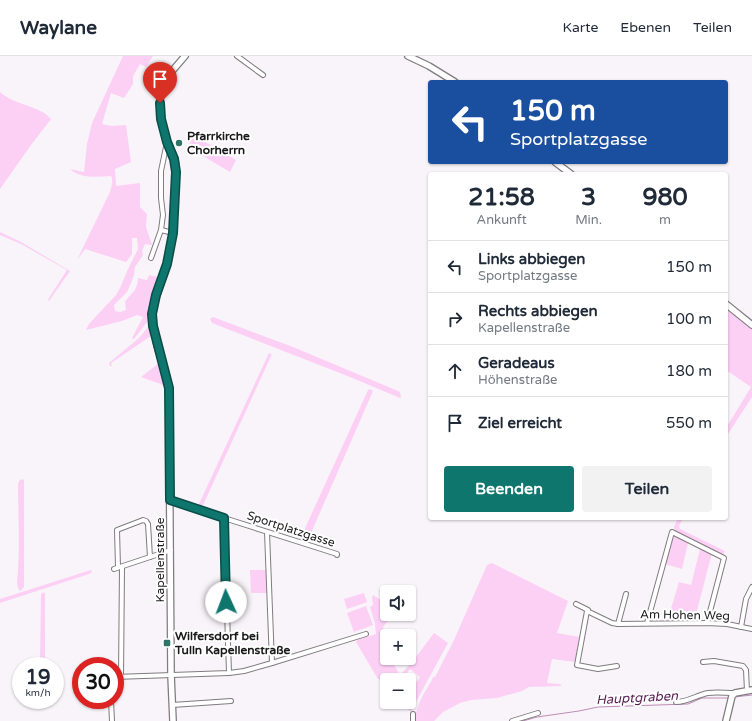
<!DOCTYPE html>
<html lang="de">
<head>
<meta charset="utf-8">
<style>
  :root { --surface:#fff; --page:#f2f2f3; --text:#1f2937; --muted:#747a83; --line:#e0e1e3; --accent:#0f766e }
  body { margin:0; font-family:"Varela Round",sans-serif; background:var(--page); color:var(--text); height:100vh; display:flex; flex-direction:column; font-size:15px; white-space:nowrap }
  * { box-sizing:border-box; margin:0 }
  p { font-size:13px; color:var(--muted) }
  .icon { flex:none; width:22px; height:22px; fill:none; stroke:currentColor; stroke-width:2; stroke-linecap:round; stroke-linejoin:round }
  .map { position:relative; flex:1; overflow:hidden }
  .panel { position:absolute; left:428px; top:116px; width:300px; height:348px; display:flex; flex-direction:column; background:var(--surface); border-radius:4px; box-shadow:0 1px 3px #0004 }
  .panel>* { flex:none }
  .hud { position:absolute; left:428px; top:24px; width:300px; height:84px; border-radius:4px; box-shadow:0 1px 3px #0004; background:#1a4fa0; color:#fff; overflow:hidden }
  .controls { position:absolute; left:380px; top:529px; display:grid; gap:8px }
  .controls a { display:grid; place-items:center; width:36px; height:36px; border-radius:4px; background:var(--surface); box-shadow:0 1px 3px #0004; font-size:20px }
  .speed { position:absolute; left:12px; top:601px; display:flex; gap:8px; font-size:20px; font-weight:700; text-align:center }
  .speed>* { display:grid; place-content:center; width:52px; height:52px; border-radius:50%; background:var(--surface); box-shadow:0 1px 3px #0004; line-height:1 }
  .speed small { font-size:10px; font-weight:400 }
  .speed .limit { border:6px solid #d22; background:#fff; color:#111 }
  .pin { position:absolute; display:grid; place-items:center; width:34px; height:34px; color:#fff; margin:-41px -17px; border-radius:50% 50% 50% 0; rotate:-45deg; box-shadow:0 0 4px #0007 }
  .pin .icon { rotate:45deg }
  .me { position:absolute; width:44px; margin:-22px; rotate:358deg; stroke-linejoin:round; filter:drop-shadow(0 0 3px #0008) }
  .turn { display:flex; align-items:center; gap:14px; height:84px; padding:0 16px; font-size:18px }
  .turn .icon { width:52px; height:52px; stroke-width:2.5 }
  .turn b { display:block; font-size:28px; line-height:34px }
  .eta { display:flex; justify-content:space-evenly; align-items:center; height:68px; text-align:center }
  .eta b { font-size:24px; font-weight:700; line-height:28px }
  .action { display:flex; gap:8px; margin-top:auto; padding:8px 16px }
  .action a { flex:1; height:46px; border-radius:4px; background:var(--accent); color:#fff; font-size:16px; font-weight:700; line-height:46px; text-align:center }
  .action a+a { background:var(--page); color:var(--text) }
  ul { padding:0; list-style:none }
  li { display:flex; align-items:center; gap:12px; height:52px; padding:0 16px; border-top:1px solid var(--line) }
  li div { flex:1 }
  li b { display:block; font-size:15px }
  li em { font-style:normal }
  header { display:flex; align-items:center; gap:24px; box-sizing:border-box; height:56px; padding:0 20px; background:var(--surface); border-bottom:1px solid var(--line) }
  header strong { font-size:19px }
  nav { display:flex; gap:22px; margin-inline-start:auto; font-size:14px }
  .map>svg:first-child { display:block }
  .green { fill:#fccff5 }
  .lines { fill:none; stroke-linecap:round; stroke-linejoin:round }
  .stream { stroke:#be8cb7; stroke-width:1 }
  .street-casing { stroke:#807b7f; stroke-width:6 }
  .secondary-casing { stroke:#807b7f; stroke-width:8 }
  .street { stroke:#fff; stroke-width:4 }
  .secondary { stroke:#fff; stroke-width:5.5 }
  .route-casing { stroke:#0a4d48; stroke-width:10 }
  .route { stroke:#0f766e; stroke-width:7 }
  .poi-dot { fill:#2e7469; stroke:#fff; stroke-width:1.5 }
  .labels { text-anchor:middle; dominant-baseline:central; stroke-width:4; stroke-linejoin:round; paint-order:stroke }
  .poi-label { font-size:12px; font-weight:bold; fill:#1b1a1b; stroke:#fff; text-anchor:start }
  .street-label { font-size:12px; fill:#1b1a1b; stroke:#fff }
  .water-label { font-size:13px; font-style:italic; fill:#571b52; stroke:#fff }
</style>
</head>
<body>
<header>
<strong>Waylane</strong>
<nav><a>Karte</a><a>Ebenen</a><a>Teilen</a></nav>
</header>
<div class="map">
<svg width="752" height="665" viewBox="0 0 752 665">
  <rect width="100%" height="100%" fill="#f9f4f9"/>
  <g class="green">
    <path d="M 123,0 L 153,0 L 146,11 L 140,8 L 133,20 L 133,28 L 124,42 L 111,37 L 102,68 L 112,70 L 126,69 L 131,106 L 115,113 L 116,129 L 116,130 L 140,127 L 140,151 L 147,158 L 146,171 L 152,189 L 145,188 L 142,195 L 143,199 L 135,211 L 134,219 L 131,227 L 127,236 L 114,249 L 115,255 L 120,256 L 126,254 L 125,246 C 132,235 137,237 138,222 L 147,224 L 149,219 L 158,221 L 147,266 L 134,283 L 132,282 L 143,261 L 137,259 L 122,265 L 86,274 L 89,268 L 116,239 L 120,232 L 128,213 L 138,193 L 137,182 L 132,182 L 132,198 L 126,206 L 85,193 L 77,204 L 110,136 C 111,131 114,125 111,120 C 97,121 81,123 70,113 L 84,116 L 87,88 L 92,67 Z"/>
    <path d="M 0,36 C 14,49 41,50 51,63 L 31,89 L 0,133 Z"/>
    <path d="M 193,79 L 236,104 L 230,116 L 188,91 Z"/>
    <path d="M 0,176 L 21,186 L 70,215 L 49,245 L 48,244 L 49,242 L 67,214 L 21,188 L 0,179 Z"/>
    <path d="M 726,253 L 752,273 L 752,341 L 726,381 L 726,372 L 751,331 L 726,314 Z"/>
    <path d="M 213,261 L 293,291 L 398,335 L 400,336 L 401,341 L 400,342 L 350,321 L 212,267 L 210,263 Z"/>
    <path d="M 149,270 L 151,275 L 151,280 L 111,307 L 112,310 L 110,310 L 109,307 L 139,282 Z"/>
    <path d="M 269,297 L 272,299 L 271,300 L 204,447 L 202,451 L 199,452 L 198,450 Z"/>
    <path d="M 159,307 L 166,330 L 141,321 Z"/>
    <path d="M 370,333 L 373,335 L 308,484 L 306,485 L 302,482 L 302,479 L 368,334 Z"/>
    <path d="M 22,423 L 24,424 L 24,531 L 20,535 C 15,529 18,520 18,514 C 20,485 18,456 18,428 L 19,425 Z"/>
    <path d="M 678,462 L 683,462 L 679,470 L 680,473 L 725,495 L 723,499 L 675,475 L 674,471 Z"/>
    <path d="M 675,480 L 688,487 L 682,513 L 665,508 L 672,483 Z"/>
    <path d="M 700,493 L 712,497 L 694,566 L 667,566 L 679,526 L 691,529 Z"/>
    <path d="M 492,507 L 568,545 L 557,577 L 579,581 L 575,606 L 552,603 L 547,627 L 560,628 L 562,630 L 529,631 L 522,635 L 497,642 L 471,644 L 460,647 L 443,656 L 434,665 L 415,665 C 416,649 424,637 432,624 L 433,621 L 435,621 L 454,584 L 487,509 Z"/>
    <path d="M 91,514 L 92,516 L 89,518 L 0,547 L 0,543 Z"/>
    <path d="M 250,514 L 267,514 L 267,537 L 251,537 Z"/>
    <path d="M 44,536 L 45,538 L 45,610 L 40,610 L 41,538 Z"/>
    <path d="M 364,537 L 367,546 L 347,553 L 344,543 Z"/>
    <path d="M 373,539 L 387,548 L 387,558 L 393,558 L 383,571 L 384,573 C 381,581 387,593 387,602 L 390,602 L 400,619 L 413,605 L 434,577 L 448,587 L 411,655 L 410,655 L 407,652 L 405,646 L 409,646 L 409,637 L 420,621 L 410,613 L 402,624 L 394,624 L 392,619 L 383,624 L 378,623 L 356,586 L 357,584 L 376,578 L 375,567 L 370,551 L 373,549 L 372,542 Z"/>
    <path d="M 366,550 L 373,569 L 354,576 L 347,557 Z"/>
  </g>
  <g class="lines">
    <g class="stream">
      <path d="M 734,641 L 752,639"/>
      <path d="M 523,665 L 537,661 L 579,655 L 598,651 L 688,648 L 702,642 L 729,642"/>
    </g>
    <defs>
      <g id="street">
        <path d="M 237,0 L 263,19"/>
        <path d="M 161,174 L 173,177"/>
        <path d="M 151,202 L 161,174 L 163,159 L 161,142 L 161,115 L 167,86"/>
        <path d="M 170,444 L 224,462 L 337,498 L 337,499"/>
        <path d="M 224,462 L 229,617"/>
        <path d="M 267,476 L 272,607"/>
        <path d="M 118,511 L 117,474 L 143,464 L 146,465 L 148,468 L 150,501"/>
        <path d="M 114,513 L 171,494"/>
        <path d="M 576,548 L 588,554 L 587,555 L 612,567 L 618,568 L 707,567 L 727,568 L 752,573"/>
        <path d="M 587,555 L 577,609 L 598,613 L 617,610"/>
        <path d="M 647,567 L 672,476 L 724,502 L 707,567"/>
        <path d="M 618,568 L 626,538"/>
        <path d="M 741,571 L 746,543 L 752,531"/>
        <path d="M 703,606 L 714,605 L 743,610 L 746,614 L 747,635"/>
        <path d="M 115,621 L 229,617 L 244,615 L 272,607 L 366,578"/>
        <path d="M 121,621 L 122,511"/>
        <path d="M 111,645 L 112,665"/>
        <path d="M 676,646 C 688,646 697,639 708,637 C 716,636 726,637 734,637"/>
        <path d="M 172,649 L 231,645"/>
        <path d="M 413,665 L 413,658"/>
        <path d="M 512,665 L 538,657"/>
      </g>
      <g id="secondary">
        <path d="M 408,0 L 429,10 L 455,26"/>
        <path d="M 555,106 L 571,118"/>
        <path d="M 726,248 L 752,269"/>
        <path d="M 173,665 L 171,619 L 169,342 L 167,322 L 157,289 L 152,262 L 153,251 L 167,208 L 173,177 L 176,116 L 175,103 L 167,86 L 161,63 L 160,47 L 161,35 L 167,21 L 185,0"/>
        <path d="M 726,665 L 732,640 L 735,637 L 752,634"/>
      </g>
    </defs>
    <use href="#street" class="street-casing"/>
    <use href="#secondary" class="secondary-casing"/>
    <use href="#street" class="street"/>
    <use href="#secondary" class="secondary"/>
  </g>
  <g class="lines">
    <defs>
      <path id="route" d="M 160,47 L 161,63 L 167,86 L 174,103 L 176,116 L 173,177 L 167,208 L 156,239 L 152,258 L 153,270 L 169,332 L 170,444 L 224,462 L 226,546"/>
    </defs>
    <use href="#route" class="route-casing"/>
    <use href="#route" class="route"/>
  </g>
  <g class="poi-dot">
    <circle cx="179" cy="87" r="4"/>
    <rect x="163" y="583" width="8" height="8" rx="2"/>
  </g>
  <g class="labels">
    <g class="poi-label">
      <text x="187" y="80">Pfarrkirche<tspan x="187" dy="14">Chorherrn</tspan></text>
      <text x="175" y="580">Wilfersdorf bei<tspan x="175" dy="14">Tulln Kapellenstraße</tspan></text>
    </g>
    <g class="street-label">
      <text transform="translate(291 473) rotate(18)">Sportplatzgasse</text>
      <text transform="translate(160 504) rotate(-90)">Kapellenstraße</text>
      <text transform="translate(685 559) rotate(1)">Am Hohen Weg</text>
    </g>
    <g class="water-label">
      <text transform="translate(637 642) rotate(-3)">Hauptgraben</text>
    </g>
  </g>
</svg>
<div class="controls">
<a><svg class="icon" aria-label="sound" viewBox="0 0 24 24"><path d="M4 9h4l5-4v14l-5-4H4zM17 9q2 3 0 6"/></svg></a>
<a>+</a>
<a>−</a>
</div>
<div class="speed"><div>19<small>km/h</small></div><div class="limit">30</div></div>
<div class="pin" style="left:160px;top:47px;background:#d93025"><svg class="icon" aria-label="arrive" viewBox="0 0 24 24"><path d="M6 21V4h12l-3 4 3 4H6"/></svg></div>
<svg class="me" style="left:226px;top:546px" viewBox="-20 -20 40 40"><circle r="19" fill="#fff"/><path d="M0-13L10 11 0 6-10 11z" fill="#0f766e"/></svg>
<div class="hud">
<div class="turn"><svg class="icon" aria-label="left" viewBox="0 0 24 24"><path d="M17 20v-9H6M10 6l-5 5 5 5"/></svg><div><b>150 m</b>Sportplatzgasse</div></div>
</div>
<section class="panel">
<div class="eta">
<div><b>21:58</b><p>Ankunft</p></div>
<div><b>3</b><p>Min.</p></div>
<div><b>980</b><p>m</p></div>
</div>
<ul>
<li><svg class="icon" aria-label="left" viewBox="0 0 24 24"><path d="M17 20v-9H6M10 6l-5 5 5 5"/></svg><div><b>Links abbiegen</b><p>Sportplatzgasse</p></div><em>150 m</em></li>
<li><svg class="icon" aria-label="right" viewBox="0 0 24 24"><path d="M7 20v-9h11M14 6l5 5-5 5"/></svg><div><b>Rechts abbiegen</b><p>Kapellenstraße</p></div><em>100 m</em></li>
<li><svg class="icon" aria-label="ahead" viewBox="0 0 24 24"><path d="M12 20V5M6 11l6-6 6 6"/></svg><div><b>Geradeaus</b><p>Höhenstraße</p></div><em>180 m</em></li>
<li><svg class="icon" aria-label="arrive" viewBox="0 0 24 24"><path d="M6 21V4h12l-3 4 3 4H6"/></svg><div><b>Ziel erreicht</b></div><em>550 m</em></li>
</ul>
<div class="action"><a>Beenden</a><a>Teilen</a></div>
</section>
</div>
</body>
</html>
